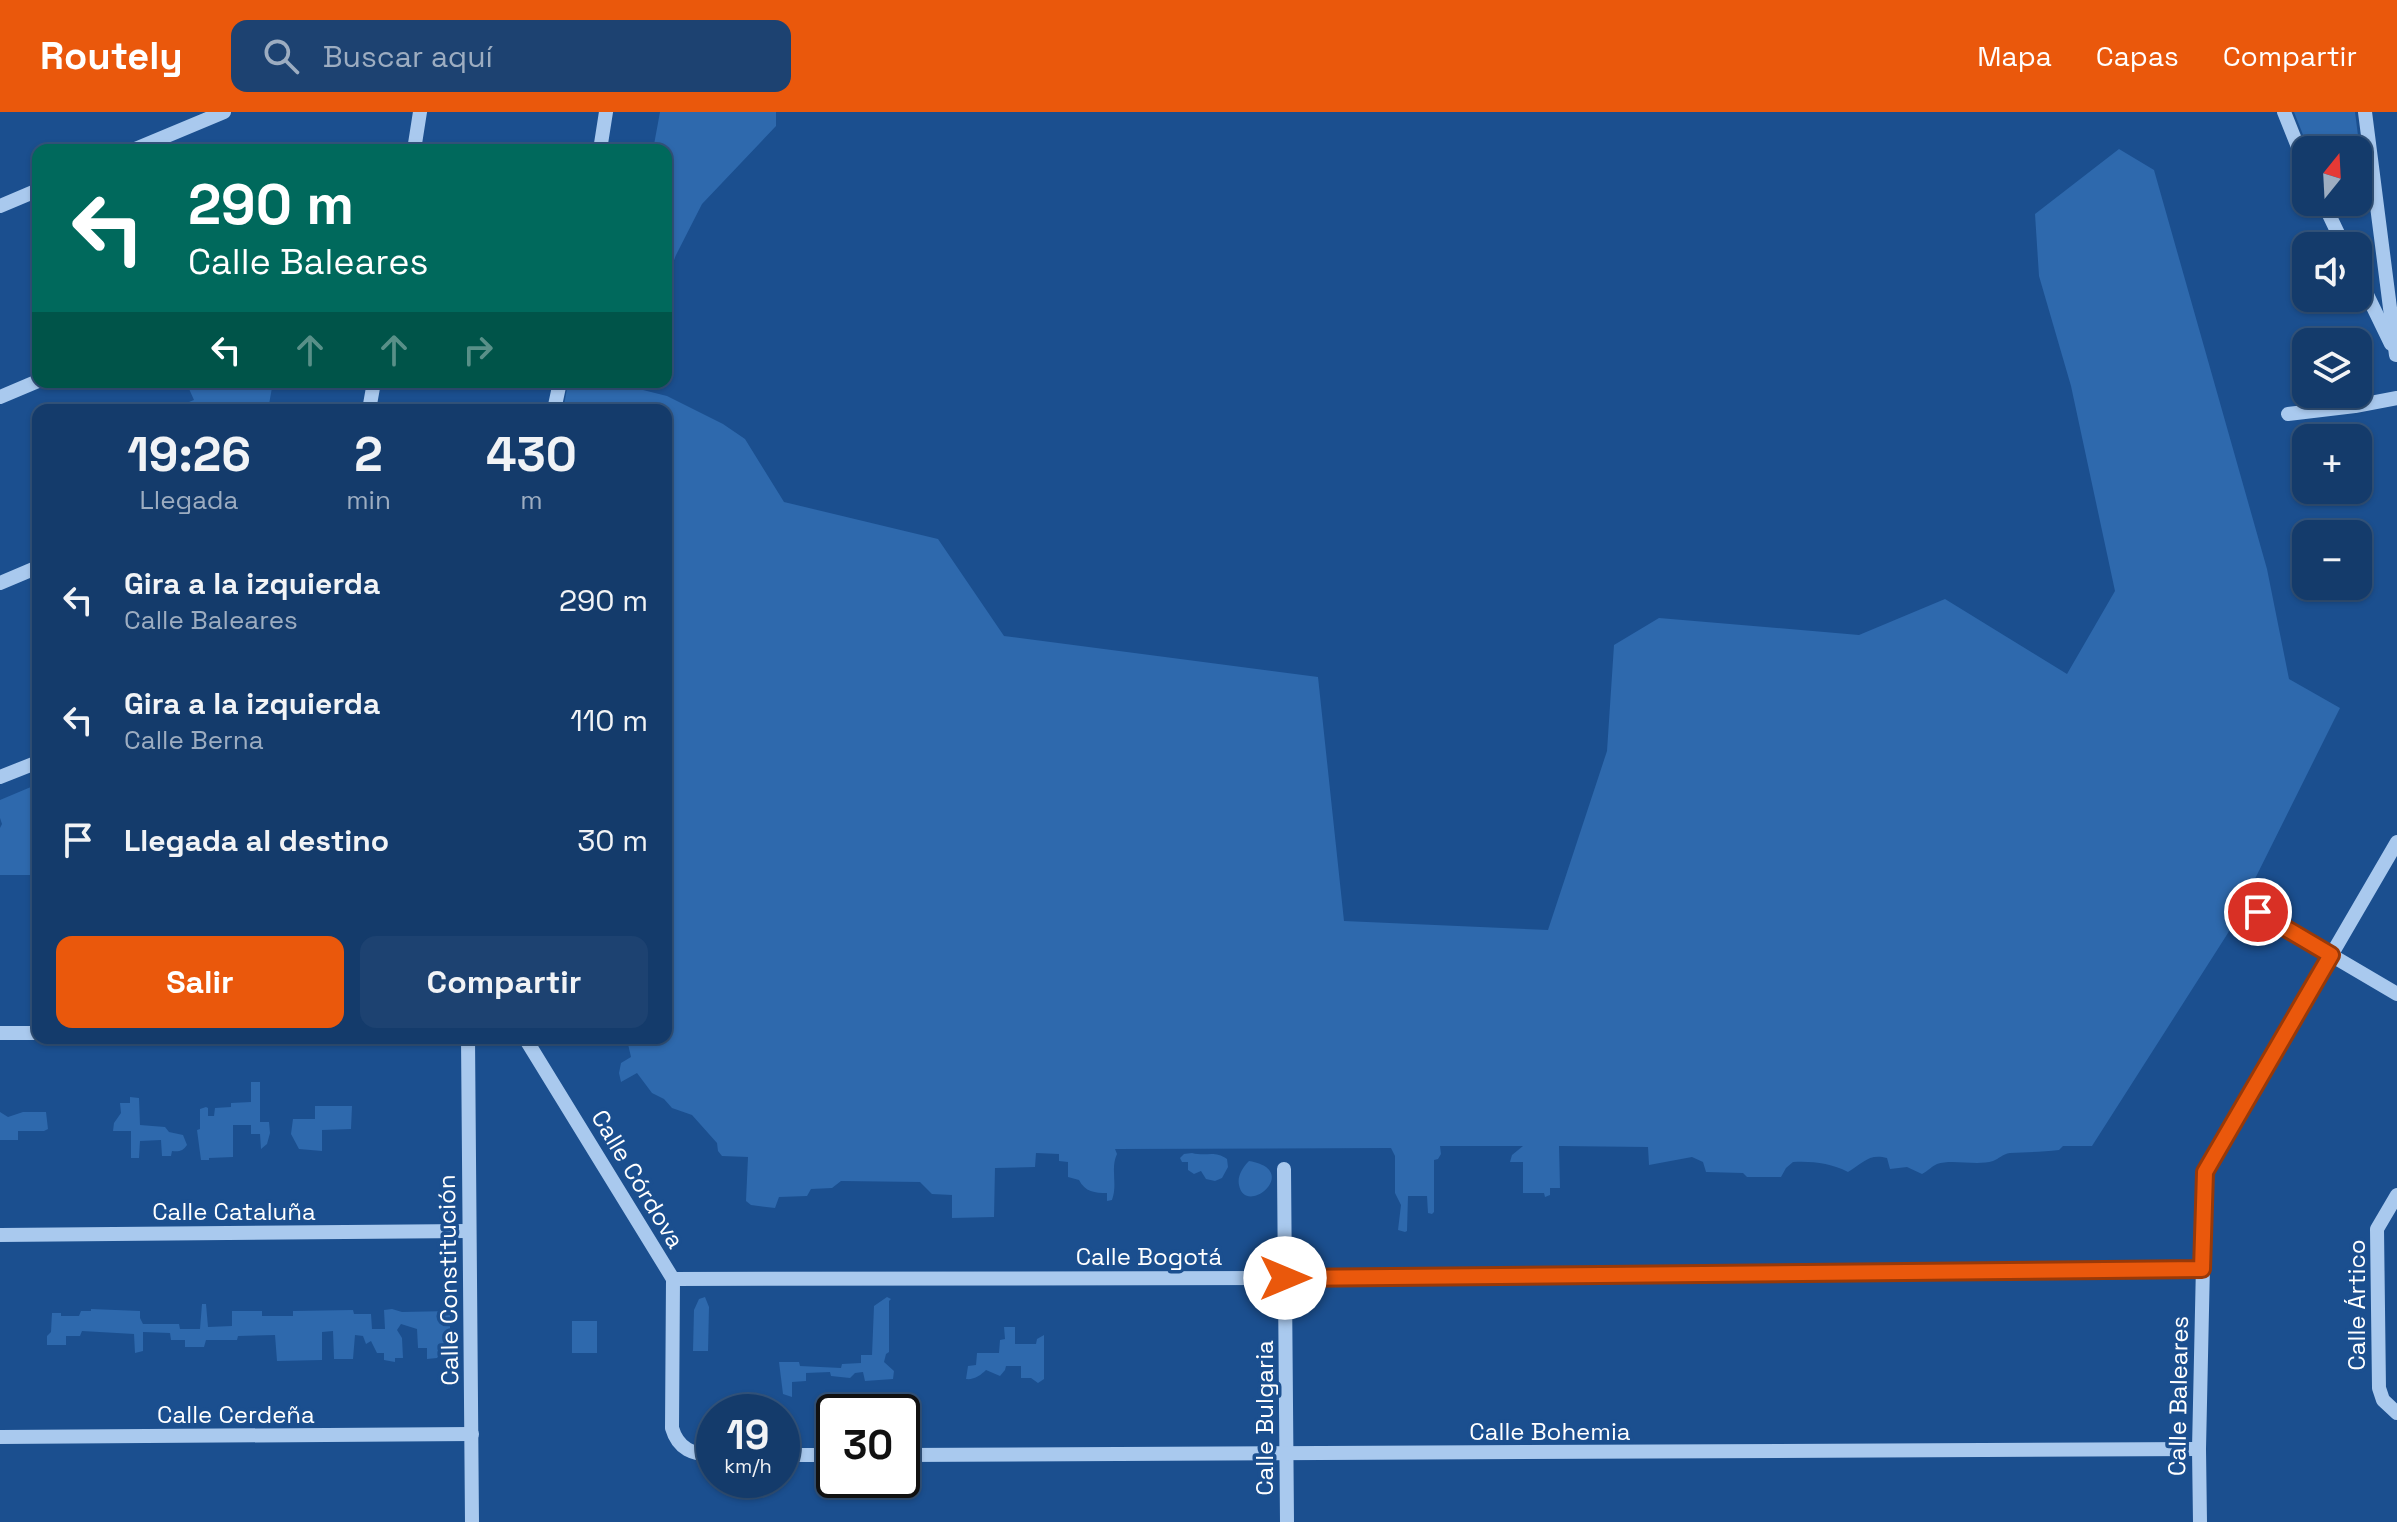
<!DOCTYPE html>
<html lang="es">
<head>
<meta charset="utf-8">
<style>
  :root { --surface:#143b6b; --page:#1d4271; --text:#f1f3f6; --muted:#9dadc1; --line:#33557e; --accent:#ea580c }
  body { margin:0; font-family:"Space Grotesk",sans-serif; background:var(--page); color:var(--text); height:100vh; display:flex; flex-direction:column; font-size:30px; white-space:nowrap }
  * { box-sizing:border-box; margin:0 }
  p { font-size:26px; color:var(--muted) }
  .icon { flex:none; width:44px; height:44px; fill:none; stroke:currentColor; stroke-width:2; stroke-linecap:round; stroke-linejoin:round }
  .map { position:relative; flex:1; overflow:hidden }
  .panel { position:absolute; left:32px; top:292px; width:640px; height:640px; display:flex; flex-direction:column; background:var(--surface); border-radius:16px; box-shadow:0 2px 6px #0004,0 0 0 2px var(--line) }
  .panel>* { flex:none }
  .banner { position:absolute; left:32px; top:32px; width:640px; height:244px; border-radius:16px; box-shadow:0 2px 6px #0004,0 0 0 2px var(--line); background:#00695c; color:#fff; overflow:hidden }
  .needle { width:52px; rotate:18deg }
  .controls { position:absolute; left:2292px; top:24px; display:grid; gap:16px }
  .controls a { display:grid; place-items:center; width:80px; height:80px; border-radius:16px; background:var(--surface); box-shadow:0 2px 6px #0004,0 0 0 2px var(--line); font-size:40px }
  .speed { position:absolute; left:696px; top:1282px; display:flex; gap:16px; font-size:40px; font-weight:700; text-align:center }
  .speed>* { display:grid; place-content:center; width:104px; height:104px; border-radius:50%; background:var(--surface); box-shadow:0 2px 6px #0004,0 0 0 2px var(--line); line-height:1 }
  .speed small { font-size:20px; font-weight:400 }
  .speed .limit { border:4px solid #111; border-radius:12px; background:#fff; color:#111 }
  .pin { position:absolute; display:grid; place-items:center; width:68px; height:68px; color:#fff; margin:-34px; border:4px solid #fff; border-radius:50%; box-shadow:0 2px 8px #0007 }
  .me { position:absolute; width:88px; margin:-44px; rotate:90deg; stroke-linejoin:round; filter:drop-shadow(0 0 6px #0008) }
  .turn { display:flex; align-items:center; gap:28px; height:168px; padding:0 24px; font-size:36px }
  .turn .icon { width:104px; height:104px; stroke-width:2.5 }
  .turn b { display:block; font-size:56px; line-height:68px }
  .lanes { display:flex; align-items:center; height:76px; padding:0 24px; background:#0003; justify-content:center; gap:40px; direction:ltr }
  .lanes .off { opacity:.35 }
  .eta { display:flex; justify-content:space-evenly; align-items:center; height:136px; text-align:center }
  .eta b { font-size:48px; font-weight:600; line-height:56px }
  .primary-button { display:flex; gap:16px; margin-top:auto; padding:16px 24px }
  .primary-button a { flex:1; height:92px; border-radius:16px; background:var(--accent); color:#fff; font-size:32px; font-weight:600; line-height:92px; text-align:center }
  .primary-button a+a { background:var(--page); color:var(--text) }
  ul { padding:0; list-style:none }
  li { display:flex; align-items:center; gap:24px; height:120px; padding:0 24px }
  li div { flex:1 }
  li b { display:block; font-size:30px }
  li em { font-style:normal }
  header { display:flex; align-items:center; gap:48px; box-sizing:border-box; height:112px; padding:0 40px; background:var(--accent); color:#fff }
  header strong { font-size:38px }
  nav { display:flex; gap:44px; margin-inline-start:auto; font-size:28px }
  .search { width:560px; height:72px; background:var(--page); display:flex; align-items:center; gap:20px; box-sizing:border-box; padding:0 28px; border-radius:16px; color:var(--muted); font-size:30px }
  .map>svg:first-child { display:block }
  .green { fill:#2e69ad }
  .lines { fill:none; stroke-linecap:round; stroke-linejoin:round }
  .minor { stroke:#a9c9ee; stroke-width:14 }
  .route-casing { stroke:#983908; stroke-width:20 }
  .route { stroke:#ea580c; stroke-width:14 }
  .labels { text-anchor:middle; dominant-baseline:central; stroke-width:7; stroke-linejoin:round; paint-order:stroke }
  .street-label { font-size:24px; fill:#fff; stroke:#1b4f8f }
</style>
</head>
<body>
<header>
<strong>Routely</strong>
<div class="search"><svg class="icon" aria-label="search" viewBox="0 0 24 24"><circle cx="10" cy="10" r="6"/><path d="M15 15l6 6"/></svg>Buscar aquí</div>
<nav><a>Mapa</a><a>Capas</a><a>Compartir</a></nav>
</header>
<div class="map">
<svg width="2397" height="1410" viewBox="0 0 2397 1410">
  <rect width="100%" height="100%" fill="#1b4f8f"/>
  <g class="green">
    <path d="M 660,0 L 776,0 L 776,14 L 702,92 L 676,143 L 666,169 L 666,38 L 653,38 Z"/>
    <path d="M 2294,0 L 2355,0 L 2361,47 L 2358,57 L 2358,38 L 2309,38 Z"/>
    <path d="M 2119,37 L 2154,58 L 2267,457 L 2289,567 L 2340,596 L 2228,821 L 2092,1034 L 2063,1034 L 2059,1038 C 2042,1040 2026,1040 2010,1041 C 2002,1042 1999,1047 1993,1049 C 1977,1054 1952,1047 1937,1052 C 1932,1054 1928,1059 1922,1062 L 1907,1055 L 1890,1057 L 1887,1046 C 1869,1041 1863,1051 1848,1060 C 1831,1051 1812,1049 1793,1050 L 1786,1056 L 1781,1065 L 1747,1065 L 1743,1061 L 1706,1060 L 1703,1050 L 1692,1045 L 1649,1053 L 1648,1035 L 1559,1034 L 1560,1076 L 1550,1076 L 1550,1083 L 1545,1085 L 1544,1081 L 1523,1081 L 1523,1050 L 1510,1050 L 1512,1043 L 1523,1034 L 1440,1034 L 1441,1042 L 1438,1047 L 1434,1048 L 1434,1100 L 1432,1102 L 1428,1101 L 1427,1084 L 1408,1084 L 1407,1119 L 1405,1120 L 1398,1118 L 1401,1093 L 1395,1081 L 1395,1044 L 1391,1036 L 1115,1037 L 1117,1042 C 1110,1057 1118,1072 1112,1088 L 1107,1089 L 1107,1081 C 1095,1081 1085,1080 1079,1068 L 1068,1065 L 1068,1050 L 1059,1049 L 1059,1042 L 1036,1041 L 1035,1055 L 995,1056 L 994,1105 L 952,1106 L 952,1083 L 932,1082 L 920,1070 L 841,1069 L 832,1076 L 811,1077 L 807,1084 L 779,1085 L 775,1096 L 751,1093 L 746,1089 L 748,1045 L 722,1044 L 718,1039 L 717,1031 L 692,1003 L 672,996 L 664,987 L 652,981 L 637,961 L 621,970 L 619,961 L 621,951 L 631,945 L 628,932 L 621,926 L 666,926 L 666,298 L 563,298 L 567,277 L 573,271 L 611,270 L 667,284 L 723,312 L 745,327 L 784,390 L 938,427 L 1004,524 L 1318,565 L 1344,809 L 1548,818 L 1607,639 L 1614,533 L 1659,506 L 1859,523 L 1945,487 L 2067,562 L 2115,479 L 2071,274 L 2039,164 L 2035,102 Z"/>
    <path d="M 186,270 L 205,270 L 207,274 L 217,270 L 273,270 L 268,298 L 175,298 L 174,296 L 194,288 Z"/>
    <path d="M 38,672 L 38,763 L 0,763 L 0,716 L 2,712 L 0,706 L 0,688 Z"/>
    <path d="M 251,970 L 260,970 L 260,1010 L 269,1010 L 270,1021 L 267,1032 L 261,1037 L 260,1022 L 251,1022 L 251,1013 L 233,1013 L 233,1045 L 209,1046 L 209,1048 L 201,1048 L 197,1018 L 200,1017 L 200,997 L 206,995 L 208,996 L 208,1004 L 214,1004 L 215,996 L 231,995 L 231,991 L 251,990 Z"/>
    <path d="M 130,985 L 139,986 L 140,1013 L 165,1015 L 169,1020 L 183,1023 L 187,1033 C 183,1039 179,1040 172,1039 L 171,1044 L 162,1044 L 161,1028 L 140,1029 L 139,1046 L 131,1046 L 131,1019 L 113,1019 L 114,1011 L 121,1001 L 120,991 L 130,991 Z"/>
    <path d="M 315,994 L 352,994 L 351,1017 L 322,1018 L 322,1039 L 299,1037 L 291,1022 L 293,1007 L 315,1007 Z"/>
    <path d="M 0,1000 L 8,1005 L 23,1000 L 46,1000 L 48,1017 L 44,1019 L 18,1019 L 18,1028 L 0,1028 Z"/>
    <path d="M 1192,1041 C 1207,1045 1214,1038 1227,1047 L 1228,1055 L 1222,1066 L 1215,1069 L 1206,1067 L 1201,1059 L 1194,1062 L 1188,1058 L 1188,1050 L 1182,1050 L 1180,1046 L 1184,1042 Z"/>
    <path d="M 1249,1049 C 1303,1058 1245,1106 1239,1073 C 1237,1064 1243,1055 1249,1049 Z"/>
    <path d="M 705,1185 L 709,1195 L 708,1239 L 693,1239 L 694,1198 L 699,1187 Z"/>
    <path d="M 887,1185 L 891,1187 L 889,1189 L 889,1240 L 886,1242 L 884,1250 L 894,1259 L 893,1267 L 865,1269 L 863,1260 L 855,1261 L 850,1266 L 831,1264 L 830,1260 L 806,1261 L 806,1269 L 792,1270 L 792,1285 L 783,1282 L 779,1250 L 799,1250 L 800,1254 L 841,1256 L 842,1252 L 861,1251 L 861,1243 L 872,1243 L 874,1194 Z"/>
    <path d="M 202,1192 L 206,1192 L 208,1215 L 232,1214 L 232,1199 L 262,1199 L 262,1204 L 293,1204 L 293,1199 L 353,1198 L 354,1202 L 371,1202 L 372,1217 L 385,1217 L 384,1198 L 392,1197 L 402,1200 L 450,1199 L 450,1243 L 439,1243 L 437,1246 L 427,1247 L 427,1236 L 418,1236 L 417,1217 L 401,1212 L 397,1218 L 402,1226 L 403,1246 L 395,1246 L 395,1250 L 384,1248 L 384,1241 L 377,1241 L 371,1229 L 366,1232 L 363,1224 L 355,1223 L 353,1247 L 334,1247 L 333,1219 L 322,1220 L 322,1248 L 277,1249 L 275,1223 L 238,1224 L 237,1228 L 206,1228 L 204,1235 L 185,1235 L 185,1228 L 171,1228 L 170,1221 L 143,1220 L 143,1239 L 135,1241 L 134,1222 L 82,1219 L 80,1224 L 66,1224 L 66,1233 L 47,1233 L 47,1224 L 51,1220 L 52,1201 L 61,1201 L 61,1204 L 79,1204 L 81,1199 L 91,1199 L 91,1197 L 140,1199 L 140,1206 L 143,1212 L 179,1212 L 180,1217 L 200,1217 Z"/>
    <rect x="572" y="1209" width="25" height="32"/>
    <path d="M 1004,1215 L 1015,1215 L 1015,1232 L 1036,1232 L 1037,1227 L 1044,1223 L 1044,1267 L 1038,1271 L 1031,1266 L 1021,1266 L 1021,1254 L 1006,1254 L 1005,1258 L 1000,1264 L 986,1258 C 981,1263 974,1268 966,1267 L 968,1254 L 976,1253 L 977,1241 L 999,1241 L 1000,1228 L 1005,1227 Z"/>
  </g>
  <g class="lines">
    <g class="minor">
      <path d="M 2284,0 L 2306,55"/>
      <path d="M 2365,0 L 2396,243"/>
      <path d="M 133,38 L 224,0"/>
      <path d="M 414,38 L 420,0"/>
      <path d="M 600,38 L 606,0"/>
      <path d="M 2323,90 L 2344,134"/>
      <path d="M 0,94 L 38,78"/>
      <path d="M 2358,164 L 2391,232"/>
      <path d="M 0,285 L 38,269"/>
      <path d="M 369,298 L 374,270"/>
      <path d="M 554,298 L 560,270"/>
      <path d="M 2288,302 L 2355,294 L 2397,286"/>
      <path d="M 0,471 L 38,455"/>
      <path d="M 0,665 L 38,650"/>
      <path d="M 2258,800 L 2397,882"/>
      <path d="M 0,921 L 38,921"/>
      <path d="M 468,926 L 472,1410"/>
      <path d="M 525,926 L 673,1167 L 672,1316 C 678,1337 693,1343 714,1343"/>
      <path d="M 1284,1057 L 1287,1410"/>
      <path d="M 2397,1083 L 2377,1117 L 2379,1276 L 2383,1288 L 2397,1301"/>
      <path d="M 0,1123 L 468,1119"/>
      <path d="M 673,1167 L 1285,1166 L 2202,1157"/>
      <path d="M 0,1325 L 472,1322"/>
      <path d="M 782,1343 L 834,1343"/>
      <path d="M 902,1343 L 2199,1337"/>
      <path d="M 2200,1410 L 2199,1337 L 2205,1060 L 2397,730"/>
    </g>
  </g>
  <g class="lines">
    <defs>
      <path id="route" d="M 1285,1166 L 2202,1157 L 2205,1060 L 2331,843 L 2258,800"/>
    </defs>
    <use href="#route" class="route-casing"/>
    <use href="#route" class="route"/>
  </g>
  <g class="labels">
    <g class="street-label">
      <text transform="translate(638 1067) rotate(59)">Calle Córdova</text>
      <text x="234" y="1099">Calle Cataluña</text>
      <text x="1149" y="1144">Calle Bogotá</text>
      <text transform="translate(448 1168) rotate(-91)">Calle Constitución</text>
      <text transform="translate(2356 1193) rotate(-90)">Calle Ártico</text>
      <text transform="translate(2178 1284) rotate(-89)">Calle Baleares</text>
      <text x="236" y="1302">Calle Cerdeña</text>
      <text transform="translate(1264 1306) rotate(-90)">Calle Bulgaria</text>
      <text x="1550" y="1319">Calle Bohemia</text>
    </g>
  </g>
</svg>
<div class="controls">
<a><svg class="needle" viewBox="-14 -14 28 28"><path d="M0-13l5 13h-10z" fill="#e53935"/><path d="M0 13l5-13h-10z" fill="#9dadc1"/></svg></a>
<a><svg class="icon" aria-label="sound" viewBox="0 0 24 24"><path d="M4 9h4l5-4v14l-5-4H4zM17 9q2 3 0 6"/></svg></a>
<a><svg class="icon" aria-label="layers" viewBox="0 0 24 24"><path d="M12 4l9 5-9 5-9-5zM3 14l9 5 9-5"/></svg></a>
<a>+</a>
<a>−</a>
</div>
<div class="speed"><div>19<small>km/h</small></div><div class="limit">30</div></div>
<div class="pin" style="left:2258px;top:800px;background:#d93025"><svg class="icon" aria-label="arrive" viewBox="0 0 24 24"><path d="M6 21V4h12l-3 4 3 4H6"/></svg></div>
<svg class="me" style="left:1285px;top:1166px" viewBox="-20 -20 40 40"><circle r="19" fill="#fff"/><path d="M0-13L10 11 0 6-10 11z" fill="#ea580c"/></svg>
<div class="banner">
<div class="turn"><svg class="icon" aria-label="left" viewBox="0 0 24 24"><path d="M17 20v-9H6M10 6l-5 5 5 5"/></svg><div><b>290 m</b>Calle Baleares</div></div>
<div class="lanes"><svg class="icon" aria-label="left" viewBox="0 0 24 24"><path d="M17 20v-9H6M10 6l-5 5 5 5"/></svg><svg class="icon off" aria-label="ahead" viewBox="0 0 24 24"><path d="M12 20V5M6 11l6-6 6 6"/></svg><svg class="icon off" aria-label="ahead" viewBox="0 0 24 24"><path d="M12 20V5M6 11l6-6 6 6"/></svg><svg class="icon off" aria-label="right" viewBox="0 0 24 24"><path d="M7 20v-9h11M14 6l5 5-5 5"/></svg></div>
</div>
<section class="panel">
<div class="eta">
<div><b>19:26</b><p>Llegada</p></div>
<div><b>2</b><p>min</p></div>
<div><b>430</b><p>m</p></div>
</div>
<ul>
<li><svg class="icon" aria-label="left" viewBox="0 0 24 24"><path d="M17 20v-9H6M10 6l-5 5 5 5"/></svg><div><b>Gira a la izquierda</b><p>Calle Baleares</p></div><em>290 m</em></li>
<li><svg class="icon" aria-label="left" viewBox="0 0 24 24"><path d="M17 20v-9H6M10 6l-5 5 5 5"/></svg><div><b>Gira a la izquierda</b><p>Calle Berna</p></div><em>110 m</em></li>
<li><svg class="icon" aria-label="arrive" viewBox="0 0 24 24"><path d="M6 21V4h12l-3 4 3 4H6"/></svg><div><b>Llegada al destino</b></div><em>30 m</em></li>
</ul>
<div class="primary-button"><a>Salir</a><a>Compartir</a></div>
</section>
</div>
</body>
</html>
